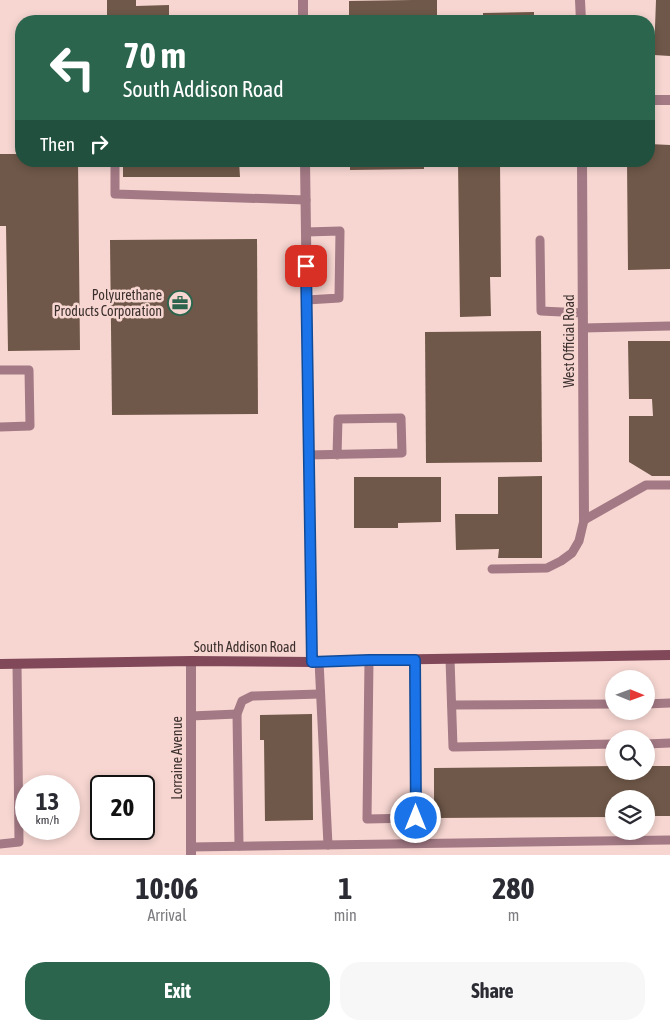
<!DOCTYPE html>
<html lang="en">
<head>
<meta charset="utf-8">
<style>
  :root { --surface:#fff; --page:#f7f7f7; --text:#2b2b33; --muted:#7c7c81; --accent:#2b654e }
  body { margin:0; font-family:"Asap Condensed",sans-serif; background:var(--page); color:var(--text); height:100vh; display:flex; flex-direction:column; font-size:19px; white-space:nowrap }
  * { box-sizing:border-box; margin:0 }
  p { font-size:16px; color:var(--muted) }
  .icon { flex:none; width:28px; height:28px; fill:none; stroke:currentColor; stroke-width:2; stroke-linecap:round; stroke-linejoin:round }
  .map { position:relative; height:855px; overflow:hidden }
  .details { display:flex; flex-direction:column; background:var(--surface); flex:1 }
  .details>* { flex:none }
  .top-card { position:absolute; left:15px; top:15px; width:640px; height:152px; border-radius:20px; box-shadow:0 2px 8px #0003; background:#2b654e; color:#fff; overflow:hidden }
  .needle { width:32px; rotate:91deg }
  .buttons { position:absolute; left:605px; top:670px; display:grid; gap:10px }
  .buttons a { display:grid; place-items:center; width:50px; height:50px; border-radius:50%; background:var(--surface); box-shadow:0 2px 8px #0003; font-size:25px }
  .speed { position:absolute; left:15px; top:775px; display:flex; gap:10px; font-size:25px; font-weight:700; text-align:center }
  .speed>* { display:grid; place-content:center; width:65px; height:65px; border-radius:50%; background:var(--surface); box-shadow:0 2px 8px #0003; line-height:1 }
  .speed small { font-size:12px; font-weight:400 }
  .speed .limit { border:2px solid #111; border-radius:8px; background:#fff; color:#111 }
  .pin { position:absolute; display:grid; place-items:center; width:42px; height:42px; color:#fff; margin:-21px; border-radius:10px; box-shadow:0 2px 8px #0006 }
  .me { position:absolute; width:55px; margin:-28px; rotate:0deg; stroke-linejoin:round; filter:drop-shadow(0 0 4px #0008) }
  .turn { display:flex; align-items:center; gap:18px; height:105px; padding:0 25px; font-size:22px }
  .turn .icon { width:65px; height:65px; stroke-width:2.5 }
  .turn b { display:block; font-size:35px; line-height:42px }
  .then { display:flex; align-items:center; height:48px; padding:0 25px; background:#0003; gap:10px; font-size:19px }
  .eta { display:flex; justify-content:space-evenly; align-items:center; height:85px; text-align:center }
  .eta b { font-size:30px; font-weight:700; line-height:35px }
  .button { display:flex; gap:10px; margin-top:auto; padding:10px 25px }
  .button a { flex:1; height:58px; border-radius:20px; background:var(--accent); color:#fff; font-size:20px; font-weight:700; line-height:58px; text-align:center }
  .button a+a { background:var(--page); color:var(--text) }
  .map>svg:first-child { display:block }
  .building { fill:#6f5849 }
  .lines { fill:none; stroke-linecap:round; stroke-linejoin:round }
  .lane { stroke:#a27984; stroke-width:9 }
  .street { stroke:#a27984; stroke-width:10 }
  .secondary { stroke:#81485a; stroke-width:10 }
  .route-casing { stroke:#114b97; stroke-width:12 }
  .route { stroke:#1a73e8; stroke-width:9 }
  .labels { text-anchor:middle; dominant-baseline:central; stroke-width:5; stroke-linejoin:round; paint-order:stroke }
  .poi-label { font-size:14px; fill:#3c302e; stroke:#f7d6d1; text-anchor:end }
  .street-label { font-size:14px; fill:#3c302e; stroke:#f7d6d1 }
</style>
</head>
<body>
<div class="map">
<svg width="670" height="855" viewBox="0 0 670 855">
  <rect width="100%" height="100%" fill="#f7d6d1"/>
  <g class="building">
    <path d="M 107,0 L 136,0 L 136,6 L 169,5 L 169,21 L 107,21 Z"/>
    <path d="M 412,0 L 437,0 L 437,21 L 349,21 L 349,1 Z"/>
    <path d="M 656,0 L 670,0 L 670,56 L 654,55 Z"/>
    <path d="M 534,12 L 534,21 L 483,21 L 483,13 Z"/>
    <path d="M 649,144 L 670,145 L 670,269 L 628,270 L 627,161 L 649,161 Z"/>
    <path d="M 0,154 L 21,154 L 21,161 L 78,161 L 80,350 L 8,351 L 6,226 L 0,226 Z"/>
    <path d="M 123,161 L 239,161 L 240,177 L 123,177 Z"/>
    <path d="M 350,161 L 424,161 L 424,169 L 350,170 Z"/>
    <path d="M 458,161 L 500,161 L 501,277 L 490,277 L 491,316 L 460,317 Z"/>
    <path d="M 257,239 L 258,414 L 112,415 L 110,240 Z"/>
    <path d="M 541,331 L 542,462 L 426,463 L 425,332 Z"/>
    <path d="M 628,341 L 670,341 L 670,476 L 652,476 L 629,462 L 629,416 L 653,416 L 652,399 L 629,399 Z"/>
    <path d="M 542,476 L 542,558 L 498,558 L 499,549 L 456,550 L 455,514 L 498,514 L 498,477 Z"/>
    <path d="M 354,477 L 441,477 L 441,522 L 398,523 L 398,528 L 354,528 Z"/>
    <path d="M 312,714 L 313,820 L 265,821 L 264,740 L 260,740 L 260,715 Z"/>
    <path d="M 614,766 L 614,771 L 646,771 L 646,766 L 670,766 L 670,816 L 646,816 L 646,799 L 614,799 L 614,817 L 434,818 L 434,768 Z"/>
  </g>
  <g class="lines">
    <g class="lane">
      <path d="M 115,161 L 115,194 L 306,200"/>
      <path d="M 306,232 L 340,231 L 339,298 L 307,300"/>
      <path d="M 540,240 L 541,311 L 583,313"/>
      <path d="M 583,328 L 670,326"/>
      <path d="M 0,370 L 29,370 L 30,426 L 0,427"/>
      <path d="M 308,455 L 402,453 L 401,418 L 338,419 L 337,455"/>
      <path d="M 492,569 L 547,568 L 561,561 L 572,553 L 579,541 L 584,520 L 646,485 L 670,485"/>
      <path d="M 450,659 L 453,747 L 614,744"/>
      <path d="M 369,660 L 367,819 L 416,818 L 415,660"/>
      <path d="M 319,661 L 328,845"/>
      <path d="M 646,704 L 670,703"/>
      <path d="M 452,705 L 614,704"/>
      <path d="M 191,716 L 237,714"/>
      <path d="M 646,744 L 670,743"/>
      <path d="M 0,844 L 19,842 L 17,664"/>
      <path d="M 239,846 L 237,714 L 242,701 L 252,696 L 320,694"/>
      <path d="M 191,847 L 670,840"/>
    </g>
    <g class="street">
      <path d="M 303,0 L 303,21"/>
      <path d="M 580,0 L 581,21"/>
      <path d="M 649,100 L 670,100"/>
      <path d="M 305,161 L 312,662"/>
      <path d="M 582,161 L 584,520"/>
      <path d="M 191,661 L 191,855"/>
    </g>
    <path class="secondary" d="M 0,664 L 191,661 L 312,662 L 369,660 L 670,655"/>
  </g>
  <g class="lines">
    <defs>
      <path id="route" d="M 306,266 L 312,662 L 369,660 L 415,660 L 416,818"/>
    </defs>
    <use href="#route" class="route-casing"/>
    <use href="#route" class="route"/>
  </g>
  <defs>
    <symbol id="office-ring" viewBox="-11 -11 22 22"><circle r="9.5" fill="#f7d6d1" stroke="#2b654e" stroke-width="1.5"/><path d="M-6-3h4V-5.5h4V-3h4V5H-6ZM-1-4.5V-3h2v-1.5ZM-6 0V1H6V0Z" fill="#2b654e"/></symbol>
  </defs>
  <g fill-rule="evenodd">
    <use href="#office-ring" x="166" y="289" width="28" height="28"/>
  </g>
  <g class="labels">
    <g class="poi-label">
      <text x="162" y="295">Polyurethane<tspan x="162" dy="16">Products Corporation</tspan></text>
    </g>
    <g class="street-label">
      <text transform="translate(569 341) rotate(-90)">West Official Road</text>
      <text x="245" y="647">South Addison Road</text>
      <text transform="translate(177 758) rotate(-90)">Lorraine Avenue</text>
    </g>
  </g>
</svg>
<div class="buttons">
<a><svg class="needle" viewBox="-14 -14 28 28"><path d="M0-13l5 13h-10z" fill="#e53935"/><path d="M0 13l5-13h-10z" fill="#7c7c81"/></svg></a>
<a><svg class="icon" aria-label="search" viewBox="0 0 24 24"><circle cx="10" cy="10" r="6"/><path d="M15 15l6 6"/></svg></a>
<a><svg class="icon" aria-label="layers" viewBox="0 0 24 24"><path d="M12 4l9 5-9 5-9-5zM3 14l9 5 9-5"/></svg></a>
</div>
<div class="speed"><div>13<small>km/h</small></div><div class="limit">20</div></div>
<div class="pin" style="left:306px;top:266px;background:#d93025"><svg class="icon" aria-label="arrive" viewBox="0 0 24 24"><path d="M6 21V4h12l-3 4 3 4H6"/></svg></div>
<svg class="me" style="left:416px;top:818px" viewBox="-20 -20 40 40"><circle r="17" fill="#1a73e8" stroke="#fff" stroke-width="3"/><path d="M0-11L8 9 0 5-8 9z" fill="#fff"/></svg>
<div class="top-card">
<div class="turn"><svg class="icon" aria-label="left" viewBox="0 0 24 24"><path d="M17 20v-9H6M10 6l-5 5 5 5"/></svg><div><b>70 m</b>South Addison Road</div></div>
<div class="then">Then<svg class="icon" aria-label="right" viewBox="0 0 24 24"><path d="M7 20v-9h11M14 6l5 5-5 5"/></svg></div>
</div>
</div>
<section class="details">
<div class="eta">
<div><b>10:06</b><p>Arrival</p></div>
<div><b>1</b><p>min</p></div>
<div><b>280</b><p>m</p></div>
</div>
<div class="button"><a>Exit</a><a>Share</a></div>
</section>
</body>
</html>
